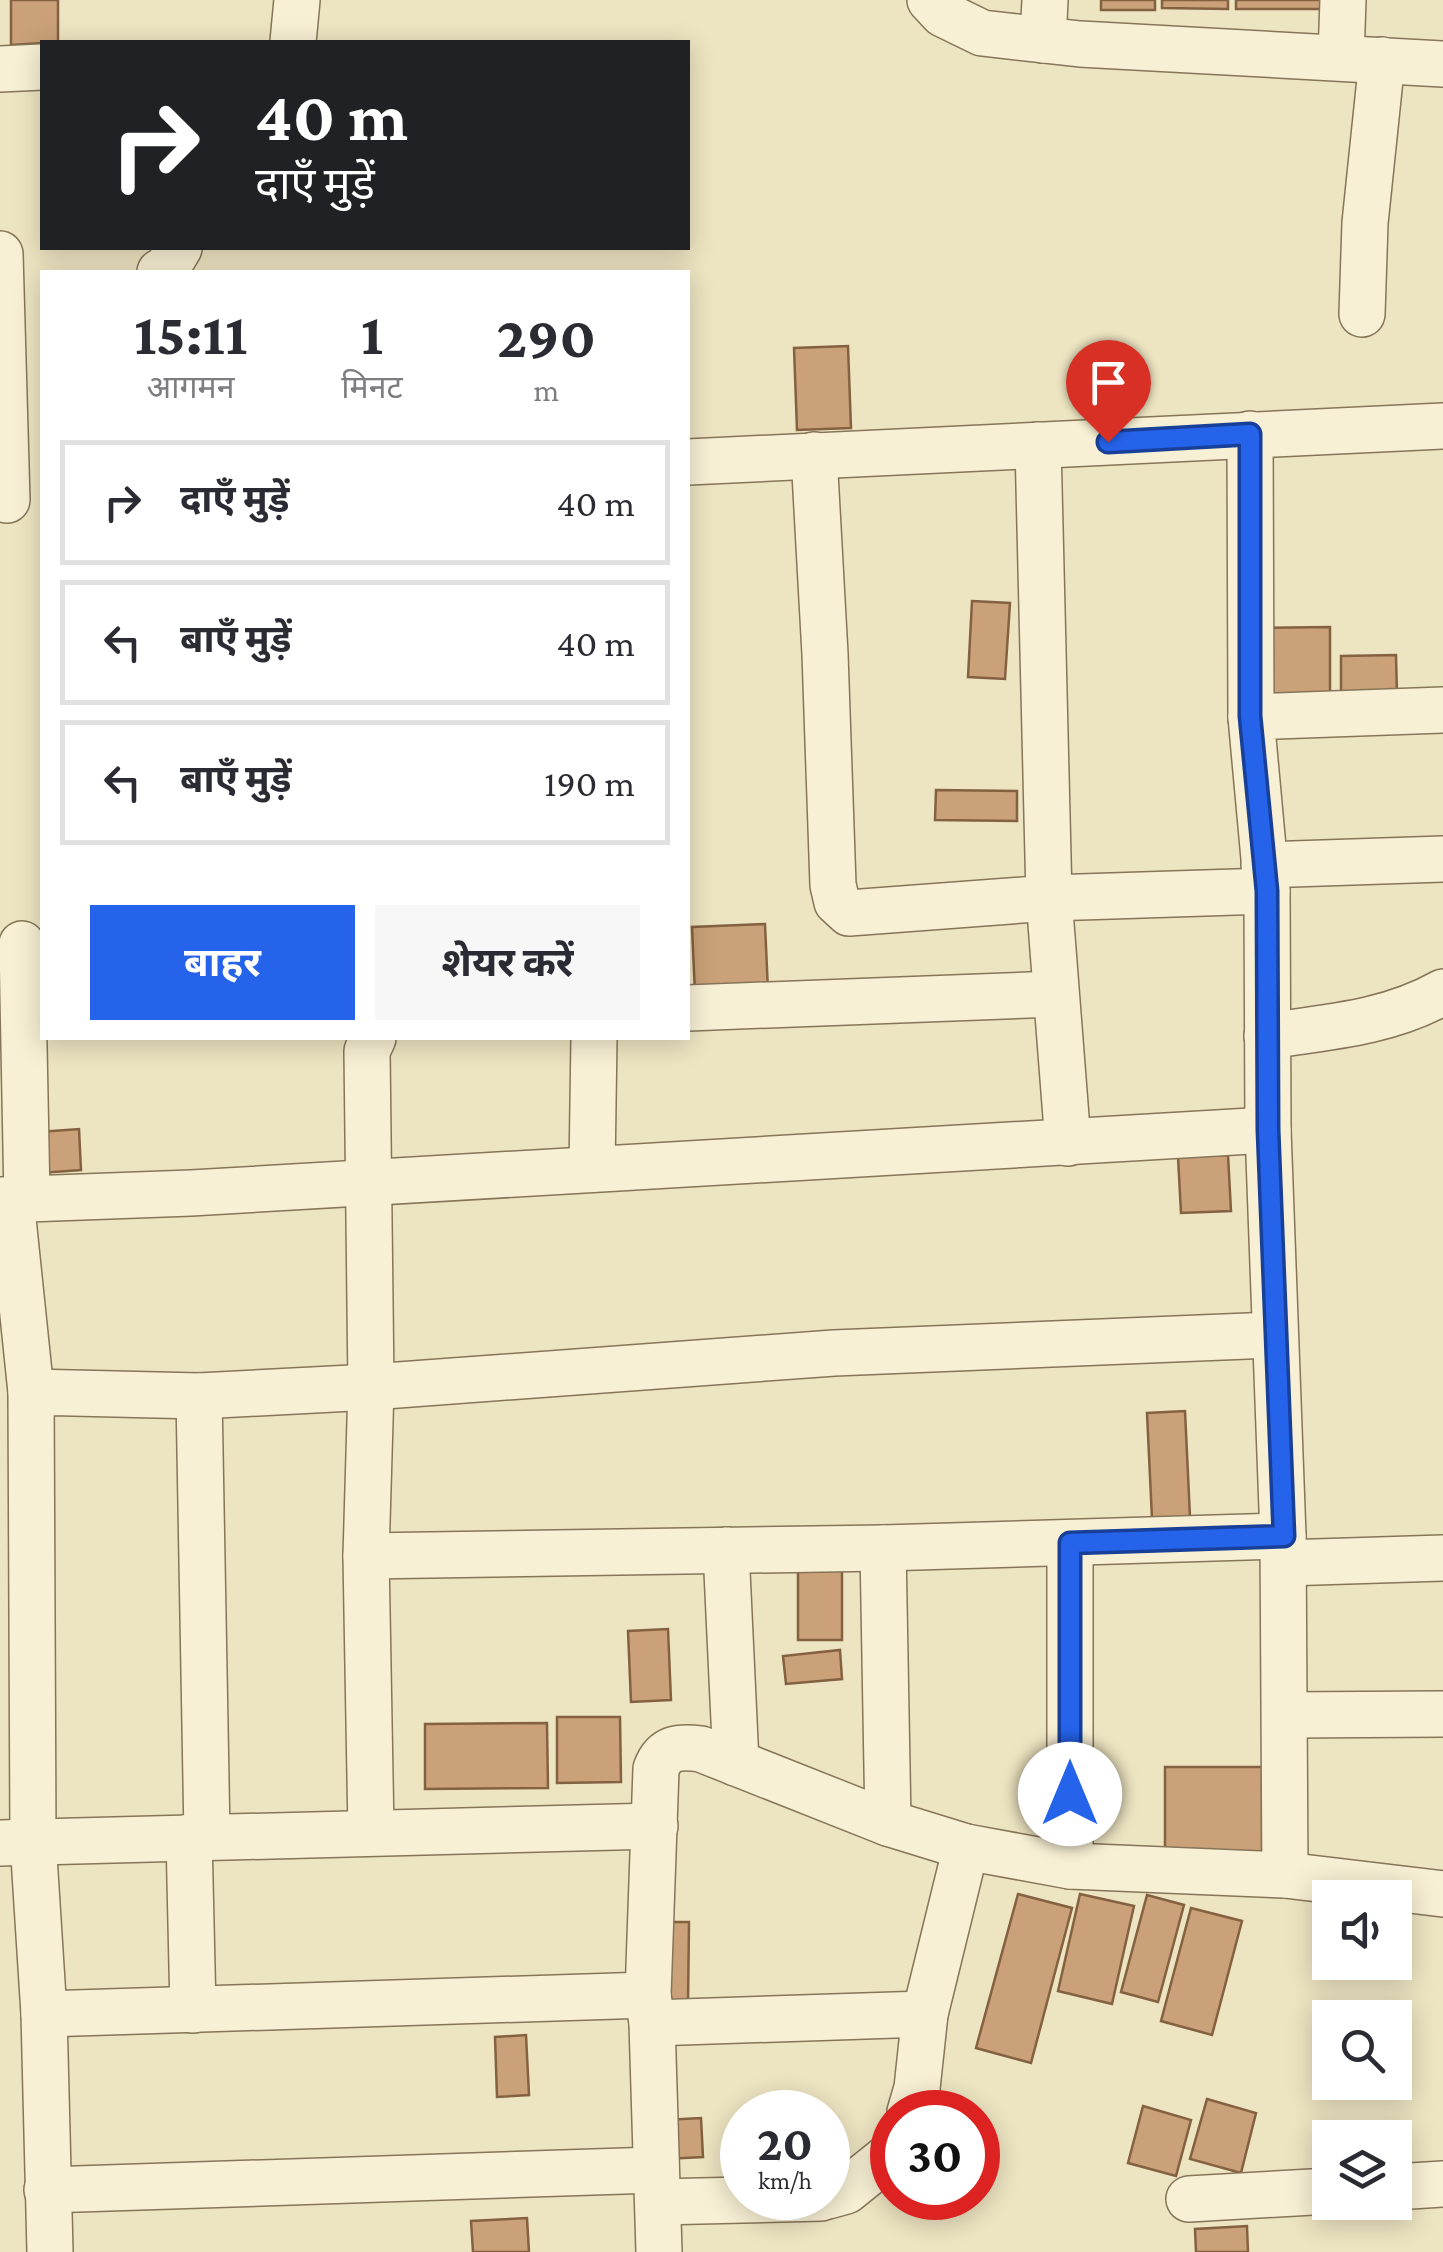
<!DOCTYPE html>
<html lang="hi">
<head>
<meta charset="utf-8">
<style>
  :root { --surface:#fff; --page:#f7f7f7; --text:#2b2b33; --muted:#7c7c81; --line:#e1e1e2; --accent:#2563eb }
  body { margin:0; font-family:"Crimson Pro","Noto Sans Devanagari",serif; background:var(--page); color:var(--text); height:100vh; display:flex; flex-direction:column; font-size:38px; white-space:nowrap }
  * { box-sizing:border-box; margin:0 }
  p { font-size:32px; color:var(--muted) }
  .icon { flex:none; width:55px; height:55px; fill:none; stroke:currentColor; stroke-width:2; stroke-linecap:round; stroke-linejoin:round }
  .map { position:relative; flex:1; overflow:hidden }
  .details { position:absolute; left:40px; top:270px; width:650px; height:770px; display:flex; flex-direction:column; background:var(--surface); border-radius:0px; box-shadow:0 5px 25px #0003 }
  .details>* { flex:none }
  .hud { position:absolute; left:40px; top:40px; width:650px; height:210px; border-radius:0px; box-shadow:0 5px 25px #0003; background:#202124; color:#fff; overflow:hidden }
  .fabs { position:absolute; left:1312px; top:1880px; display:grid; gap:20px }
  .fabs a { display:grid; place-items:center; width:100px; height:100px; border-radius:0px; background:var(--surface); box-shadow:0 5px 25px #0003; font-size:50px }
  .speed { position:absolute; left:720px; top:2090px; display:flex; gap:20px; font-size:50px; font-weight:700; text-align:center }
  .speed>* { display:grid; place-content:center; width:130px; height:130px; border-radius:50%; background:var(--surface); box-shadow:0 5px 25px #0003; line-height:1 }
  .speed small { font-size:25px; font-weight:400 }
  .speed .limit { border:15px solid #d22; background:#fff; color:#111 }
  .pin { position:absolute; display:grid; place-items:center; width:85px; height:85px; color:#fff; margin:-102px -42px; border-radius:50% 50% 50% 0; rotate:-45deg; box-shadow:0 0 10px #0007 }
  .pin .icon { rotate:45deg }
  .me { position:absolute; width:110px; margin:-55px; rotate:0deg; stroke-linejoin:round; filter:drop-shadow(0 0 8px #0008) }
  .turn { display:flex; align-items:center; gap:35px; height:210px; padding:0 50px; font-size:45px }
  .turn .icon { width:130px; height:130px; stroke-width:2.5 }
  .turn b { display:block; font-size:70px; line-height:85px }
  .eta { display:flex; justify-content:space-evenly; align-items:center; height:170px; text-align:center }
  .eta b { font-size:60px; font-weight:700; line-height:70px }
  .cta { display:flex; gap:20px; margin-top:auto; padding:20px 50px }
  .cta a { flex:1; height:115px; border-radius:0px; background:var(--accent); color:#fff; font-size:40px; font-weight:700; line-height:115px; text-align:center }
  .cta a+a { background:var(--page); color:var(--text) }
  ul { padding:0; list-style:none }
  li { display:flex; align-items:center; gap:30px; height:125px; margin:0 20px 15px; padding:0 30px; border:5px solid var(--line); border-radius:0px }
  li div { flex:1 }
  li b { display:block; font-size:38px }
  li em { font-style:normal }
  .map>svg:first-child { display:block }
  .building { fill:#caa178; stroke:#846140; stroke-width:2.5 }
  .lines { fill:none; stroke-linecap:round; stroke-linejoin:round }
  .minor-casing { stroke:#867559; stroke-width:48 }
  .minor { stroke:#f8f0d4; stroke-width:45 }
  .route-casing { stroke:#184099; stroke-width:25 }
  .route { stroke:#2563eb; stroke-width:18 }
</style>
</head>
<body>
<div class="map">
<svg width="1443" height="2252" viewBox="0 0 1443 2252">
  <rect width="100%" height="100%" fill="#ede4c1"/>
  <g class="building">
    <path d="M 11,0 L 58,0 L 58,42 L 11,45 Z"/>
    <rect x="1101" y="0" width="54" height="10"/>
    <path d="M 1162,0 L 1228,0 L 1228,9 L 1162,8 Z"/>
    <rect x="1236" y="0" width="89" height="9"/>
    <path d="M 848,346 L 851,428 L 797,430 L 794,348 Z"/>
    <path d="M 972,601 L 1010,603 L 1005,679 L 968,677 Z"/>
    <path d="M 1330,627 L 1330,699 L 1259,700 L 1257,628 Z"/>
    <path d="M 1396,655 L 1397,695 L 1341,696 L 1341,656 Z"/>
    <path d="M 936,790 L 1017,791 L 1017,821 L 935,820 Z"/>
    <path d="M 765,924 L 768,991 L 695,994 L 692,927 Z"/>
    <path d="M 79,1129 L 81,1170 L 41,1173 L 39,1132 Z"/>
    <path d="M 1228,1155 L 1231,1211 L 1181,1213 L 1178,1157 Z"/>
    <path d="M 1185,1411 L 1190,1517 L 1152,1519 L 1147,1413 Z"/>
    <rect x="798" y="1569" width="44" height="71"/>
    <path d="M 668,1629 L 671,1700 L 631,1702 L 628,1631 Z"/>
    <path d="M 840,1650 L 842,1679 L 786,1684 L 783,1656 Z"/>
    <path d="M 557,1717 L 620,1717 L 621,1782 L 557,1783 Z"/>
    <path d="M 547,1723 L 548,1788 L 425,1789 L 425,1724 Z"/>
    <path d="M 1165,1767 L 1262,1767 L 1262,1860 L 1165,1861 Z"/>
    <path d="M 1018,1894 L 1072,1908 L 1031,2063 L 976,2048 Z"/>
    <path d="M 1080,1894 L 1134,1906 L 1112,2004 L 1058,1991 Z"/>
    <path d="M 1147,1895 L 1184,1905 L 1158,2002 L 1121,1992 Z"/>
    <path d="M 1191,1908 L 1242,1921 L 1212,2035 L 1161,2021 Z"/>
    <path d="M 652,1922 L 689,1922 L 688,2005 L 652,2004 Z"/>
    <path d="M 526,2035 L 529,2095 L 497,2097 L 495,2037 Z"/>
    <path d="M 1207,2099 L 1256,2113 L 1241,2173 L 1190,2159 Z"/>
    <rect x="758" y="2102" width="36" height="10"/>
    <path d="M 1143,2106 L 1191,2120 L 1176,2176 L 1128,2163 Z"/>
    <path d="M 701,2118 L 703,2157 L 666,2159 L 664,2120 Z"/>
    <path d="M 527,2218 L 529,2252 L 473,2252 L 471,2221 Z"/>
    <path d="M 1247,2226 L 1248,2252 L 1196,2252 L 1195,2229 Z"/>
  </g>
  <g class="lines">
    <defs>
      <g id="minor">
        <path d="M 930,0 L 943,14 L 982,33 L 1080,44 L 1443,64"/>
        <path d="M 1043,40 L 1045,0"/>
        <path d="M 293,42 L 297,0"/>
        <path d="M 1341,57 L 1343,0"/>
        <path d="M 0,69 L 42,67"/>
        <path d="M 0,254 L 7,500"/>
        <path d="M 160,272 L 167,268 L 179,248"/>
        <path d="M 1362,314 L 1365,223 L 1382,60"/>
        <path d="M 1250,434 L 1251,717"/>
        <path d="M 1038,445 L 1049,898 L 1068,1143"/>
        <path d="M 814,455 L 825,654 L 833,885 L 837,902 L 849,913 L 1049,898 L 1267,891"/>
        <path d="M 688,462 L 1443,426"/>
        <path d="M 1264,865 L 1443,859"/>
        <path d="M 22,944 L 27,1199"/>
        <path d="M 688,1008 L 1055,994"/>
        <path d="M 1267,1036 C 1328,1027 1388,1023 1443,992"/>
        <path d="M 592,1169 L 594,1038"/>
        <path d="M 0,1200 L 191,1193 L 1268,1130"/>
        <path d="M 11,1200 L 31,1392"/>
        <path d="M 199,1396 L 207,1836"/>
        <path d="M 1070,1543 L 1070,1866"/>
        <path d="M 883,1548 L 888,1823"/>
        <path d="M 726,1550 L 736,1763"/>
        <path d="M 366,1556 L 883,1548 L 1283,1536"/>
        <path d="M 1284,1563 L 1443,1558"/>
        <path d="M 1285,1715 L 1443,1714"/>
        <path d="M 371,1832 L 366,1556 L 371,1387 L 367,1051 L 373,1038"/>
        <path d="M 189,1837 L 193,2010"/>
        <path d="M 0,1843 L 655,1826"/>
        <path d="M 1285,1875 L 1283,1536 L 1268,1130 L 1267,891 L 1251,717 L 1443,710"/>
        <path d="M 44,2014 L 648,1995"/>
        <path d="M 652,2023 L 925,2014"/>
        <path d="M 910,2112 L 917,2088 L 925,2014 L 966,1847"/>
        <path d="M 1395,2187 L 1443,2184"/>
        <path d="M 47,2190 L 655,2170"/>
        <path d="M 828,2196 L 846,2191 L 892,2154"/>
        <path d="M 1189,2199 L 1330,2191"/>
        <path d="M 658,2202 L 821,2198"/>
        <path d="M 50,2252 L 44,2014 L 33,1841 L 31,1392 L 199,1396 L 371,1387 L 834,1353 L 1274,1335"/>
        <path d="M 659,2252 L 652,2023 L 648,1995 L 656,1769 C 664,1747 679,1746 701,1749 L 888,1823 L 966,1847 L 1070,1866 L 1285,1875 L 1443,1894"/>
      </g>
    </defs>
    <use href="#minor" class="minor-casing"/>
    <use href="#minor" class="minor"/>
  </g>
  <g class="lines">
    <defs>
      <path id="route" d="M 1070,1794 L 1070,1543 L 1284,1536 L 1268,1130 L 1267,891 L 1250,716 L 1250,434 L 1108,442"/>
    </defs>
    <use href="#route" class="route-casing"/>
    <use href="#route" class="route"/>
  </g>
</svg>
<div class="fabs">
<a><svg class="icon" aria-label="sound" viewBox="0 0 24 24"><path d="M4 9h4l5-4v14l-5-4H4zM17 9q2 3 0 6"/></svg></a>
<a><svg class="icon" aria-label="search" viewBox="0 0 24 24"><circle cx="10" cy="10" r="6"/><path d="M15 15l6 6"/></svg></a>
<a><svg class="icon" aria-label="layers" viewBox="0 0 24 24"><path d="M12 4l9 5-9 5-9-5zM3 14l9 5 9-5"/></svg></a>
</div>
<div class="speed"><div>20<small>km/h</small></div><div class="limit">30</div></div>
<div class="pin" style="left:1108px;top:442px;background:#d93025"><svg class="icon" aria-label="arrive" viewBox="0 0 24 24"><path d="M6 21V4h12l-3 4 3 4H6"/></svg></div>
<svg class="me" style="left:1070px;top:1794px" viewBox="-20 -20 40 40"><circle r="19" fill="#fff"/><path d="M0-13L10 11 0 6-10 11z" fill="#2563eb"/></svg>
<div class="hud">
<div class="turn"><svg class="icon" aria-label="right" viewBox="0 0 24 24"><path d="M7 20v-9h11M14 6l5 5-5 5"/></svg><div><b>40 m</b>दाएँ मुड़ें</div></div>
</div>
<section class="details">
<div class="eta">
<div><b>15:11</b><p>आगमन</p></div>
<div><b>1</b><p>मिनट</p></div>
<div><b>290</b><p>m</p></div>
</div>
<ul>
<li><svg class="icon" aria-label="right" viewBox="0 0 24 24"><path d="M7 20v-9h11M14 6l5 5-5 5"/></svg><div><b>दाएँ मुड़ें</b></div><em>40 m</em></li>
<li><svg class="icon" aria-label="left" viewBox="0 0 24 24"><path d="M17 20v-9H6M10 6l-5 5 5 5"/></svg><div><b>बाएँ मुड़ें</b></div><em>40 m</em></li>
<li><svg class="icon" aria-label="left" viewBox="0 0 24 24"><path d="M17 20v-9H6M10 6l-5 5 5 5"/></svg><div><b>बाएँ मुड़ें</b></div><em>190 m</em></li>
</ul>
<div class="cta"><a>बाहर</a><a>शेयर करें</a></div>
</section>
</div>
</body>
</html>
